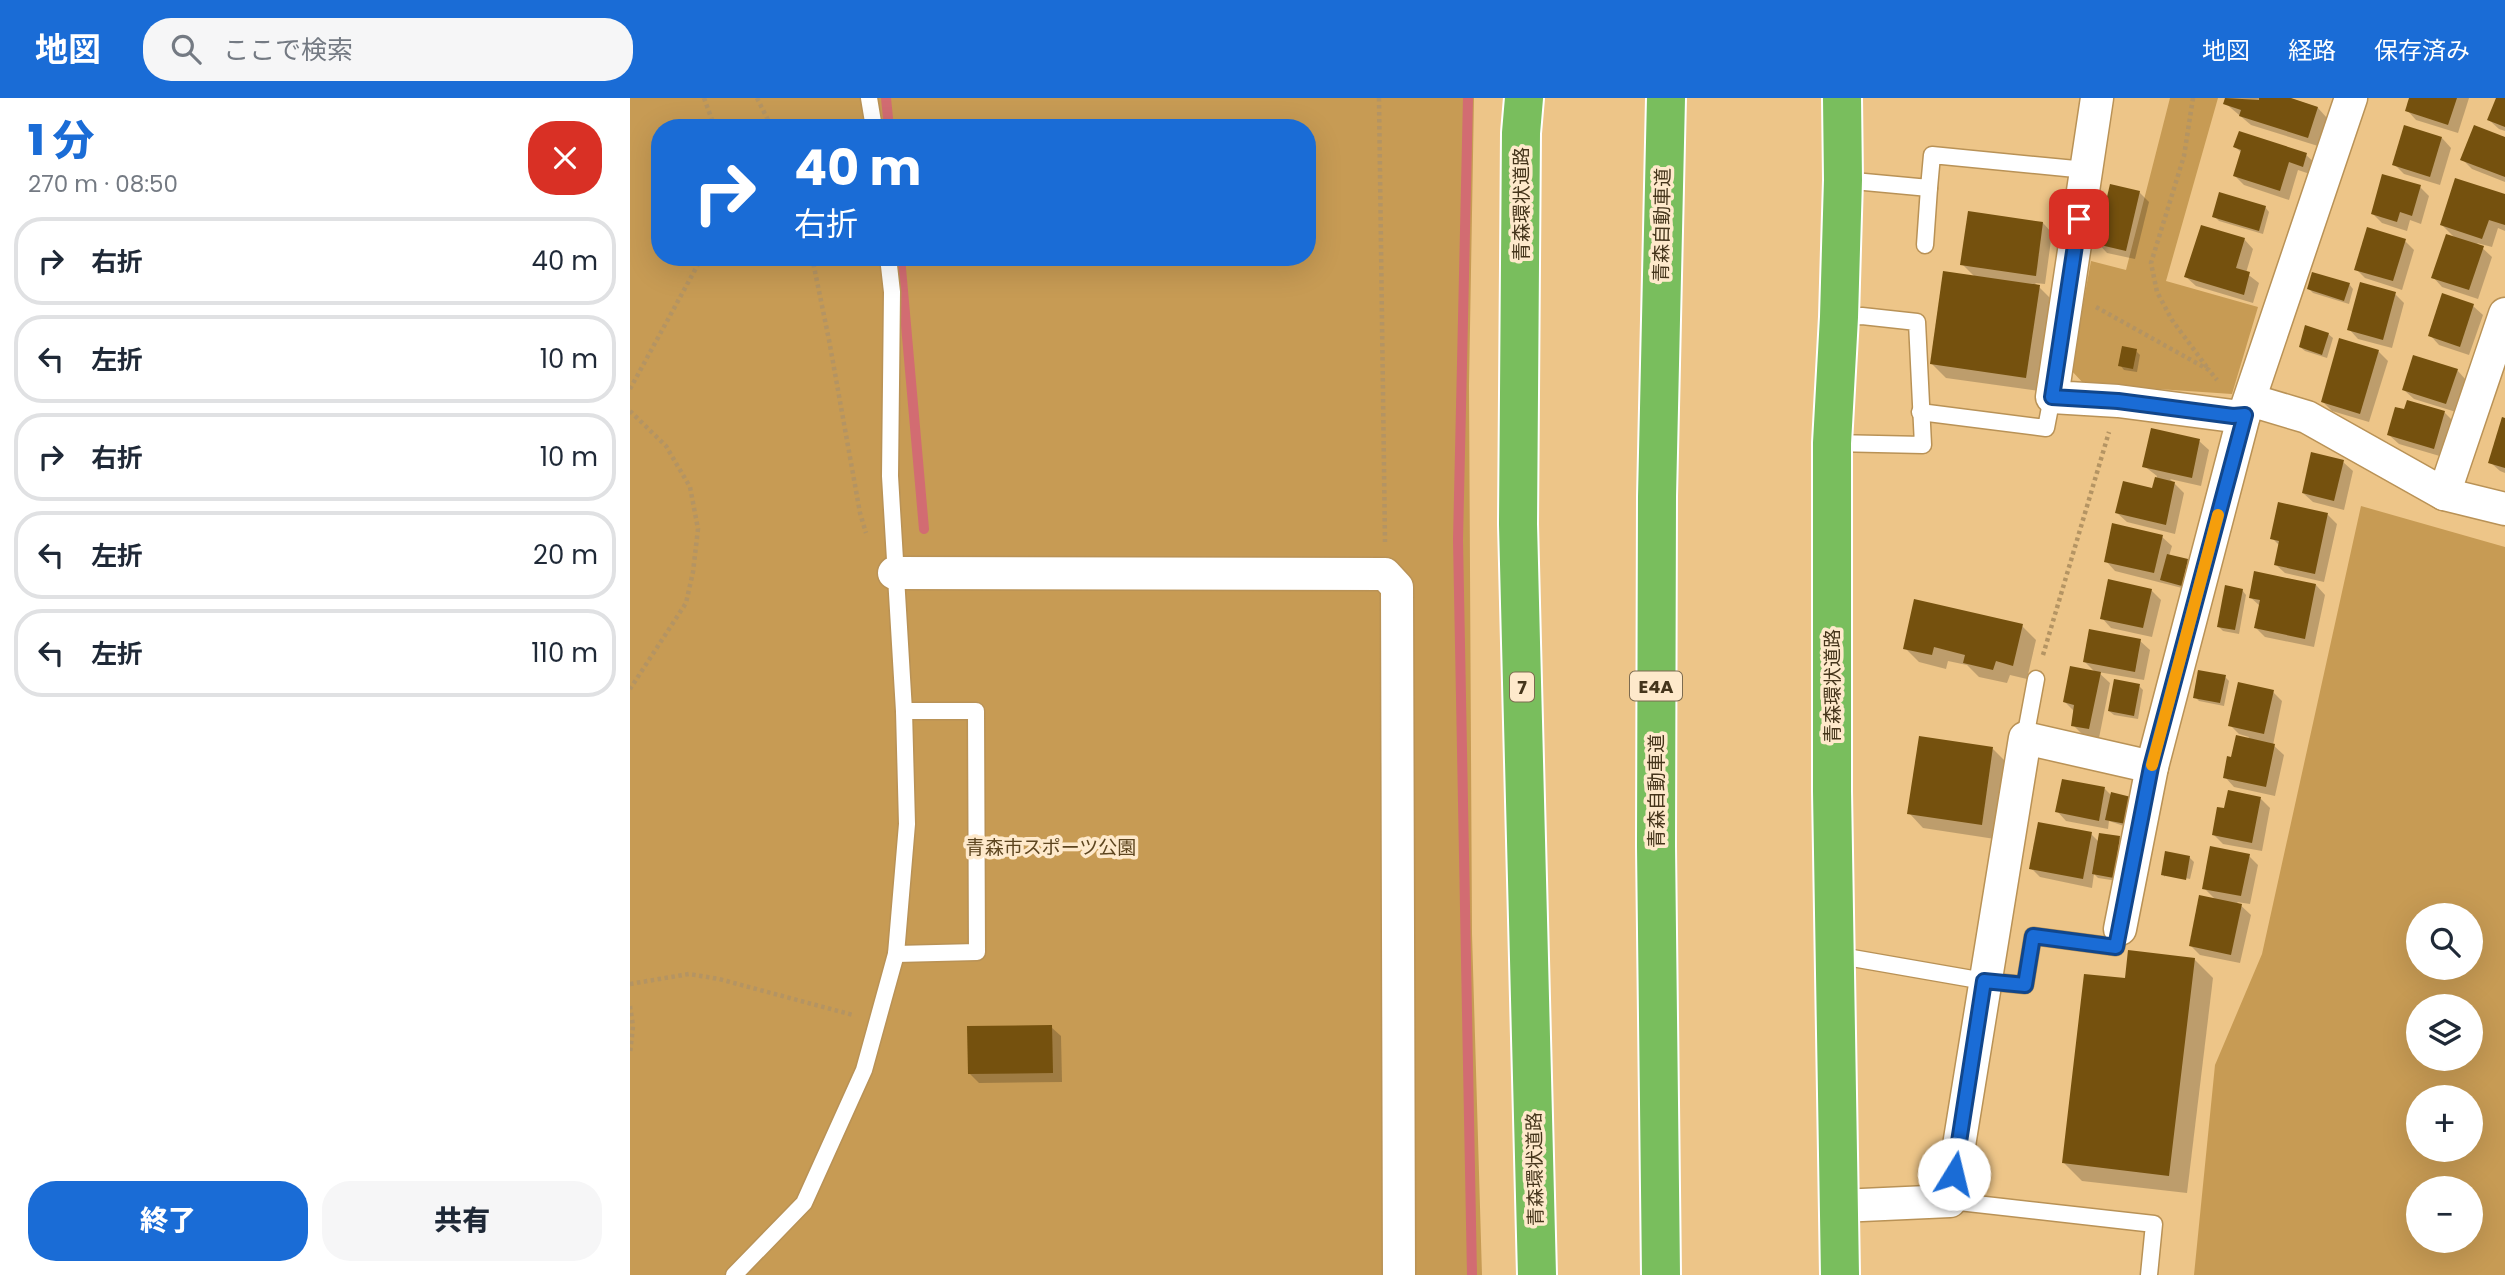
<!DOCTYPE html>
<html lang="ja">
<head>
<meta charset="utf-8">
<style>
  :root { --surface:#fff; --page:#f6f6f7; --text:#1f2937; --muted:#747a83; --line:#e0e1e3; --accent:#1a6cd6 }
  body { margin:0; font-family:Poppins,"Noto Sans JP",sans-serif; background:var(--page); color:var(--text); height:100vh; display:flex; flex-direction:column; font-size:26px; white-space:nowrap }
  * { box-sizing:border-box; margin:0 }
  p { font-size:23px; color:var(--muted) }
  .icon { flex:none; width:38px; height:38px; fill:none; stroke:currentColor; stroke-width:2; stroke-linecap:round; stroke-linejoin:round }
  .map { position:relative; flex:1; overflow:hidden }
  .side { display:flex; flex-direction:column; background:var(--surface); width:630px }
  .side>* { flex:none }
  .hud { position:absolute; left:21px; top:21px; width:665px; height:147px; border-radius:28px; box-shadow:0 7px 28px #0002; background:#1a6cd6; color:#fff; overflow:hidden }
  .fabs { position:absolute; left:1776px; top:805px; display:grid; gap:14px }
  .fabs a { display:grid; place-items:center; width:77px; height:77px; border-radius:50%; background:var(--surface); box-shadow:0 7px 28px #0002; font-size:35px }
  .pin { position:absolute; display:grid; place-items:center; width:60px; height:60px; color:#fff; margin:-30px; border-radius:14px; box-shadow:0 4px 10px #0006 }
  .me { position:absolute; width:77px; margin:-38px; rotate:9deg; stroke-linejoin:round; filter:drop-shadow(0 0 5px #0008) }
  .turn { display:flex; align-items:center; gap:24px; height:147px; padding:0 28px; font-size:32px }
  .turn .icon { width:91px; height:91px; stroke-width:2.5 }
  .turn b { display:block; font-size:49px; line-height:60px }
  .round { display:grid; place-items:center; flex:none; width:74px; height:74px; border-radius:28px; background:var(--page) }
  .summary { display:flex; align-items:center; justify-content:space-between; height:119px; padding:0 28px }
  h1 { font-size:42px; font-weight:800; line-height:52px; color:var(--accent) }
  .cta { display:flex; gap:14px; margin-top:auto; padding:14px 28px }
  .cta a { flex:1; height:80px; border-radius:28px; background:var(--accent); color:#fff; font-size:28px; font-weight:800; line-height:80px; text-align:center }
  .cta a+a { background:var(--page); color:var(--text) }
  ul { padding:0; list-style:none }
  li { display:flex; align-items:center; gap:21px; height:88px; margin:0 14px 10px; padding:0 14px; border:4px solid var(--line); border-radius:28px }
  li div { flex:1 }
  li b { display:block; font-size:26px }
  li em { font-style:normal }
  header { display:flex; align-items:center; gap:42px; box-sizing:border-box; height:98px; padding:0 35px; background:var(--accent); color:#fff }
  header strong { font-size:33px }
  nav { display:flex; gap:38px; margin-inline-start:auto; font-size:24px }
  .search { width:490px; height:63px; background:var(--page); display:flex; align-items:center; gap:18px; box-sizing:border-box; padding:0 24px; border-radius:28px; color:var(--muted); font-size:26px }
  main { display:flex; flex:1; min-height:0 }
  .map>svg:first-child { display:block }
  .green { fill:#c79b54; fill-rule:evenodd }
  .shadow { fill:#0003 }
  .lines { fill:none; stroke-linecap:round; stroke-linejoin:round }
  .stream { stroke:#d26c72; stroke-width:10 }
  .building { fill:#75510e }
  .lane-casing { stroke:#b99256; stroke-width:19 }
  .street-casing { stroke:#b99256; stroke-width:35 }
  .highway-casing { stroke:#fff; stroke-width:42 }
  .path { stroke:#b49463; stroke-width:4.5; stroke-dasharray:3.5 3.5; stroke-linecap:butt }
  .lane { stroke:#fff; stroke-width:16 }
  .street { stroke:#fff; stroke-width:32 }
  .highway { stroke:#79be5d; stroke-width:38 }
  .route-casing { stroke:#11468b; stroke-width:18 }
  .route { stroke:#1a6cd6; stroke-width:12 }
  .slow { stroke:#f59e0b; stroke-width:12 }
  .labels { text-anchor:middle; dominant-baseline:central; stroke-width:7; stroke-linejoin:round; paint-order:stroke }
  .shield { fill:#fee9cb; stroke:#7c6b50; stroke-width:2 }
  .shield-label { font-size:18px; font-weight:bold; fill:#45351b }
  .street-label { font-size:19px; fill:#45351b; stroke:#fee9cb }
  .park-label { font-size:19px; fill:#5d451f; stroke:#fee9cb }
</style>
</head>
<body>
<header>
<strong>地図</strong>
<div class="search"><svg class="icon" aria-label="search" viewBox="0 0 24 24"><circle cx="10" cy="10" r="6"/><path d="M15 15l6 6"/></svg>ここで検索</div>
<nav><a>地図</a><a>経路</a><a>保存済み</a></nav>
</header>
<main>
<section class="side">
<div class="summary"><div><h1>1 分</h1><p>270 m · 08:50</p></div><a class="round" style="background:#d93025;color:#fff"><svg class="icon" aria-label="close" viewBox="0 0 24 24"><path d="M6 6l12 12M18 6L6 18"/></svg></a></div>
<ul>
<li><svg class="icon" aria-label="right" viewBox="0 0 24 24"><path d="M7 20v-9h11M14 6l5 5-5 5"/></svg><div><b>右折</b></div><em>40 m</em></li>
<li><svg class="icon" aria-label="left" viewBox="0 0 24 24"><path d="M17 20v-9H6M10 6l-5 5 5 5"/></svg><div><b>左折</b></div><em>10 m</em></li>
<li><svg class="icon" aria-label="right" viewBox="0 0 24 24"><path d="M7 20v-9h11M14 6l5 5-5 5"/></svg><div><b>右折</b></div><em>10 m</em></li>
<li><svg class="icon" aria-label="left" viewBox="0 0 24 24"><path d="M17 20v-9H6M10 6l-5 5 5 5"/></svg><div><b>左折</b></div><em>20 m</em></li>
<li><svg class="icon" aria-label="left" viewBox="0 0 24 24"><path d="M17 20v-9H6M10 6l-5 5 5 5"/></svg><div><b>左折</b></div><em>110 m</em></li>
</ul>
<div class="cta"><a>終了</a><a>共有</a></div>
</section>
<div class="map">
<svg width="1875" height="1177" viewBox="0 0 1875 1177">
  <rect width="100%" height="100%" fill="#edc588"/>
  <g class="green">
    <path d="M 0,0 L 844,0 L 839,288 L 842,836 L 852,1177 L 0,1177 ZM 30,30 L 677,30 L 677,159 L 30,159 Z"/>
    <path d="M 1540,0 L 1588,0 L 1536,183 L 1628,209 L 1602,296 L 1454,286 L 1441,272 L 1461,163 L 1496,172 Z"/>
    <path d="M 1731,408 L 1875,449 L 1875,1177 L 1564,1177 L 1585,967 L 1632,856 ZM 1788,817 L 1841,817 L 1841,870 L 1788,870 ZM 1841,908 L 1841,961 L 1788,961 L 1788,908 ZM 1788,999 L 1841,999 L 1841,1052 L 1788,1052 ZM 1788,1090 L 1841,1090 L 1841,1143 L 1788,1143 Z"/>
  </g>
  <g class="shadow">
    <path d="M 1596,0 L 1656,0 L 1688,10 L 1697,20 L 1688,48 L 1621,27 L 1595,5 Z"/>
    <path d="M 1781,0 L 1839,0 L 1828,35 L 1786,22 L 1777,12 Z"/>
    <path d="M 1867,0 L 1875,0 L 1875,33 L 1869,31 L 1859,22 Z"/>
    <path d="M 1812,40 L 1821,50 L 1810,87 L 1774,76 L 1764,66 Z"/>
    <path d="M 1875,41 L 1875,84 L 1842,71 L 1833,62 Z"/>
    <path d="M 1605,49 L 1676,57 L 1686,66 L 1683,77 L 1668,72 L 1659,102 L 1614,87 L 1605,78 L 1612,55 Z"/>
    <path d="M 1790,89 L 1799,98 L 1791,126 L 1780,122 L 1777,133 L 1752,125 L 1743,116 Z"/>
    <path d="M 1509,94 L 1519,104 L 1505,161 L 1477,155 L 1468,145 Z"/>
    <path d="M 1875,98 L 1875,133 L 1868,130 L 1862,149 L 1847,145 L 1862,159 L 1848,201 L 1812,189 L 1803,179 L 1826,141 L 1812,127 Z"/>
    <path d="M 1635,109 L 1639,114 L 1633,136 L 1589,123 L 1584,118 Z"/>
    <path d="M 1413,125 L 1422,135 L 1415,186 L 1405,185 L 1423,203 L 1410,293 L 1316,280 L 1302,266 L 1345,179 L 1332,166 Z"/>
    <path d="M 1614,141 L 1623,151 L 1616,175 L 1629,185 L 1623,205 L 1566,188 L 1556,179 Z"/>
    <path d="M 1775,143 L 1784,152 L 1772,192 L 1735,180 L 1726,171 Z"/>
    <path d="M 1719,186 L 1723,191 L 1719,206 L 1683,195 L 1679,191 Z"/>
    <path d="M 1765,196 L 1774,205 L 1762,250 L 1728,241 L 1719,231 Z"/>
    <path d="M 1814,197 L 1843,208 L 1853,217 L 1839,257 L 1809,247 L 1800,237 Z"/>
    <path d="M 1698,236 L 1703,240 L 1697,260 L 1675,253 L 1670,249 Z"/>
    <path d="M 1506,253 L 1510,257 L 1507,274 L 1494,272 L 1490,267 Z"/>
    <path d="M 1748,253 L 1758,263 L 1739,324 L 1702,313 L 1693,304 Z"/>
    <path d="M 1827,272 L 1836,282 L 1826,314 L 1784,301 L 1774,292 Z"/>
    <path d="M 1814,314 L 1824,324 L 1813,359 L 1769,346 L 1759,337 Z"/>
    <path d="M 1875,322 L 1875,375 L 1870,373 L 1860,364 Z"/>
    <path d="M 1569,343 L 1579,352 L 1571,388 L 1540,381 L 1554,395 L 1545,436 L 1497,424 L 1487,415 L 1524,392 L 1527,378 L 1514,368 Z"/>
    <path d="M 1713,364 L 1723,373 L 1714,412 L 1683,404 L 1673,395 Z"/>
    <path d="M 1698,417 L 1707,426 L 1694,484 L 1655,475 L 1645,466 L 1650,448 L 1642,440 Z"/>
    <path d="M 1532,439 L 1542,448 L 1539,458 L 1557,462 L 1562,467 L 1556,491 L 1485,473 L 1476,463 Z"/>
    <path d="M 1686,487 L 1695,497 L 1684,549 L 1635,539 L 1626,530 L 1630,508 L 1620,499 Z"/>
    <path d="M 1521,492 L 1531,502 L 1522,539 L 1481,530 L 1472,520 Z"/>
    <path d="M 1612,492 L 1616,497 L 1609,536 L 1593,533 L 1589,529 Z"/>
    <path d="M 1392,528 L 1406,542 L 1397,581 L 1380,577 L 1377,585 L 1349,579 L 1337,567 L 1318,563 L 1316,571 L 1289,564 L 1275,550 Z"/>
    <path d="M 1510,543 L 1520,552 L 1514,582 L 1468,574 L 1480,585 L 1469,640 L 1452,636 L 1443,627 L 1445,614 L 1435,604 L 1466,575 L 1455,564 Z"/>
    <path d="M 1595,579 L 1599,583 L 1594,608 L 1569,603 L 1565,599 Z"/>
    <path d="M 1509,588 L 1513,592 L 1508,621 L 1484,617 L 1479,613 Z"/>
    <path d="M 1643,594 L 1652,603 L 1643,647 L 1654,657 L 1645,698 L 1604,689 L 1595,679 L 1602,661 L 1619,639 L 1609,636 L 1600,627 Z"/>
    <path d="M 1363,651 L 1377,665 L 1365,741 L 1293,730 L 1279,715 Z"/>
    <path d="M 1475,691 L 1482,698 L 1500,730 L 1479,723 L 1478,731 L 1436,723 L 1427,713 Z"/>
    <path d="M 1631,701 L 1640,710 L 1632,753 L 1593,746 L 1583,736 L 1596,712 Z"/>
    <path d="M 1461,736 L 1469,744 L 1490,740 L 1494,744 L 1488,783 L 1468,780 L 1464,776 L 1462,790 L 1410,779 L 1401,770 Z"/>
    <path d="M 1619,758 L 1628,767 L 1620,806 L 1607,804 L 1621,817 L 1610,865 L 1570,857 L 1561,848 L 1587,803 L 1574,790 Z"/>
    <path d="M 1559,759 L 1564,764 L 1560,781 L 1535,776 L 1535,779 L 1533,776 Z"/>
    <path d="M 1564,861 L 1583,880 L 1557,1095 L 1452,1083 L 1433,1064 L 1497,882 Z"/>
    <path d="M 421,929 L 431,938 L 432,984 L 349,985 L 340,976 Z"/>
  </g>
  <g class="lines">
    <g class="stream">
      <path d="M 256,0 L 259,30"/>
      <path d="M 838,0 L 828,442 L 842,1177"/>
      <path d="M 270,159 L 294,431"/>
    </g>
  </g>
  <g class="building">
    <path d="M 1595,0 L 1629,2 L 1629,0 L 1661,0 L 1688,9 L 1678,40 L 1609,18 L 1611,12 L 1593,6 Z"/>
    <path d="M 1779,0 L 1827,0 L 1818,27 L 1775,13 Z"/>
    <path d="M 1866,0 L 1875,0 L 1875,29 L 1857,22 Z"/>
    <path d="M 1774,27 L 1812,39 L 1800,79 L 1762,67 Z"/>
    <path d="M 1844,27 L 1875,39 L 1875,79 L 1830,62 Z"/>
    <path d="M 1609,33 L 1677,55 L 1673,69 L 1659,64 L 1650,93 L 1603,78 L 1611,52 L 1603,49 Z"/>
    <path d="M 1752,76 L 1791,87 L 1782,118 L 1770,114 L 1767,124 L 1741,116 Z"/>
    <path d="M 1825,80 L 1875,96 L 1875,127 L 1859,122 L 1852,141 L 1810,127 Z"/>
    <path d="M 1480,86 L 1510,93 L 1496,153 L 1466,146 Z"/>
    <path d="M 1589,94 L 1636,108 L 1629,133 L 1582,119 Z"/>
    <path d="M 1338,113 L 1413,124 L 1406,178 L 1330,167 Z"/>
    <path d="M 1571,127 L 1615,140 L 1606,170 L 1620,174 L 1614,197 L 1554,179 Z"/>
    <path d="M 1737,129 L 1776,141 L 1763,183 L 1724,172 Z"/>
    <path d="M 1816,136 L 1854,148 L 1839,192 L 1801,180 Z"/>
    <path d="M 1313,173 L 1410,187 L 1396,280 L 1300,266 Z"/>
    <path d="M 1682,174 L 1720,185 L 1714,203 L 1677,191 Z"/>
    <path d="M 1730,184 L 1766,194 L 1753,242 L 1717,232 Z"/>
    <path d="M 1812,195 L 1844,206 L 1830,249 L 1798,238 Z"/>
    <path d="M 1675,227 L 1699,235 L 1692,257 L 1669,249 Z"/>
    <path d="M 1709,240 L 1749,252 L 1730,316 L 1691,304 Z"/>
    <path d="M 1492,248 L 1507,251 L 1503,271 L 1488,268 Z"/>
    <path d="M 1783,257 L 1828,271 L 1816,306 L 1772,292 Z"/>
    <path d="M 1777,302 L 1815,313 L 1804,351 L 1757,337 L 1765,309 L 1774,311 Z"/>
    <path d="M 1872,319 L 1875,320 L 1875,370 L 1858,365 Z"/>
    <path d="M 1521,330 L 1570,341 L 1562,380 L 1512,369 Z"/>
    <path d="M 1681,354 L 1714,362 L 1704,403 L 1672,395 Z"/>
    <path d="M 1525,379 L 1545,384 L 1536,427 L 1485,415 L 1493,383 L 1522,390 Z"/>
    <path d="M 1648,404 L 1698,415 L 1685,476 L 1644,467 L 1649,443 L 1640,441 Z"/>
    <path d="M 1482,425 L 1533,437 L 1524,475 L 1474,464 Z"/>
    <path d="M 1537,456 L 1558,461 L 1552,488 L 1530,482 Z"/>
    <path d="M 1624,473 L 1686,486 L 1675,541 L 1624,530 L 1630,502 L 1619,500 Z"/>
    <path d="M 1478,481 L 1522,491 L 1513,530 L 1470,521 Z"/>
    <path d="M 1595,487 L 1613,491 L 1605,532 L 1587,529 Z"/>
    <path d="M 1284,501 L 1393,526 L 1383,568 L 1366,563 L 1363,572 L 1333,565 L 1335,557 L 1304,549 L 1302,557 L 1273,551 Z"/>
    <path d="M 1459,531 L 1511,541 L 1505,574 L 1453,564 Z"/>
    <path d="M 1440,568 L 1471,574 L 1459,631 L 1441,628 L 1444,607 L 1433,604 Z"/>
    <path d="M 1568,572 L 1596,577 L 1590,605 L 1563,600 Z"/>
    <path d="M 1484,581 L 1510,586 L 1504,618 L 1478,613 Z"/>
    <path d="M 1608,584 L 1644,592 L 1634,636 L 1598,628 Z"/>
    <path d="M 1606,637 L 1645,646 L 1636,689 L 1593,680 L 1597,658 L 1601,659 Z"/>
    <path d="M 1289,638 L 1363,649 L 1352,727 L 1277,716 Z"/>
    <path d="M 1432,681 L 1475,689 L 1469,723 L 1425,714 Z"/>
    <path d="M 1598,692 L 1631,699 L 1622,745 L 1582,737 L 1587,709 L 1594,710 Z"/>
    <path d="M 1481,694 L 1501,699 L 1496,726 L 1475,722 Z"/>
    <path d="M 1408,724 L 1462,734 L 1453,781 L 1399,771 Z"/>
    <path d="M 1469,735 L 1490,738 L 1484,780 L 1462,776 Z"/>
    <path d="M 1580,748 L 1620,756 L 1611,798 L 1572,791 Z"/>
    <path d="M 1535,753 L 1560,758 L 1556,782 L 1531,777 Z"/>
    <path d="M 1569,797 L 1612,806 L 1601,857 L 1559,848 Z"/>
    <path d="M 1498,852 L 1565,860 L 1539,1078 L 1432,1065 L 1454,876 L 1495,880 Z"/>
    <path d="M 422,927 L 423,975 L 338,976 L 337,928 Z"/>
  </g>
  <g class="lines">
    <defs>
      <g id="lane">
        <path d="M 239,0 L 244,30"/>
        <path d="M 1213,82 L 1299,90 L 1302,57 L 1456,72"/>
        <path d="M 1295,147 L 1299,90"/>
        <path d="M 1290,314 L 1416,330 L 1422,299"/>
        <path d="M 1203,345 L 1293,347 L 1287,224 L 1232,218 L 1209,219"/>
        <path d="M 1395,640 L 1406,581"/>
        <path d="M 266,856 L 347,854 L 346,613 L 274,613"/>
        <path d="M 1205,857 L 1354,883 L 1395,887 L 1403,838 L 1486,849 L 1490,831"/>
        <path d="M 1320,1103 L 1524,1126 L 1519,1177"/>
        <path d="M 104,1177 L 174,1105 L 234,972 L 266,856 L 277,726 L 274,613 L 260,378 L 262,194 L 258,159"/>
      </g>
      <g id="street">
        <path d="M 1467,0 L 1422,299 L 1488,303 L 1603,318 L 1614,317"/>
        <path d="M 1620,302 L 1677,319 L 1814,396 L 1875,411"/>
        <path d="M 1814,396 L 1875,216"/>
        <path d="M 264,475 L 755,476 L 767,489 L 769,1177"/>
        <path d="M 1490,831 L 1522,669 L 1614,317 L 1721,0"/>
        <path d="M 1210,1108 L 1320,1103 L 1395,640 L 1522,669"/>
      </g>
      <g id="highway">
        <path d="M 894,0 L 891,35 L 888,426 L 907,1177"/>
        <path d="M 1031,1177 L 1026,748 L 1027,399 L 1036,0"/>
        <path d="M 1210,1177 L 1202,693 L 1202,345 L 1209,219 L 1213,82 L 1212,0"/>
      </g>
    </defs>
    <use href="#lane" class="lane-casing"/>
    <use href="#street" class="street-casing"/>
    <use href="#highway" class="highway-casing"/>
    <g class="path">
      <path d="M 74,0 L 85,30"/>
      <path d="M 127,0 L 142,30"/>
      <path d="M 749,0 L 755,444"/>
      <path d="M 1563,0 L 1554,58 L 1521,165 L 1527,194 L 1542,222 L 1579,272"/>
      <path d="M 182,159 L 199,242 L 230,415 L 236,435"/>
      <path d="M 1466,209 L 1579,272 L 1587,282"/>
      <path d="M 0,291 L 72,159"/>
      <path d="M 0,313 L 36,348 L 60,389 L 68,431 L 63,474 L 56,505 L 0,591"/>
      <path d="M 1413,557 L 1479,334"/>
      <path d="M 0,886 L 59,876 L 89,881 L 223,917"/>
      <path d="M 0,908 L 3,928 L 0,956"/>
    </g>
    <use href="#lane" class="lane"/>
    <use href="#street" class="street"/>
    <use href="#highway" class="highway"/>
  </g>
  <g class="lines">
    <defs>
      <path id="route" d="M 1324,1076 L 1354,883 L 1395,887 L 1403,838 L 1486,849 L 1521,669 L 1615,317 L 1603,318 L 1488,303 L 1422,299 L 1449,121"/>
    </defs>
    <use href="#route" class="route-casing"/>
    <use href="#route" class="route"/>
    <path class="slow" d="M 1522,667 L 1588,417"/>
  </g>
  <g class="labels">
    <g class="shield">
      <rect x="1000" y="573.5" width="52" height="29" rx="5"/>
      <rect x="880" y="574.5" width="24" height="29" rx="5"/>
    </g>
    <g class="shield-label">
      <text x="1026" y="588">E4A</text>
      <text x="892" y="589">7</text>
    </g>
    <g class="street-label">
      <text transform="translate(891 106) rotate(-90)">青森環状道路</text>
      <text transform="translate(1032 127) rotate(-89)">青森自動車道</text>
      <text transform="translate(1202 588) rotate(-90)">青森環状道路</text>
      <text transform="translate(1026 693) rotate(-90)">青森自動車道</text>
      <text transform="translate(905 1071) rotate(-91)">青森環状道路</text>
    </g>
    <g class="park-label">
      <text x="421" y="749">青森市スポーツ公園</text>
    </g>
  </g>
</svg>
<div class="fabs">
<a><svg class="icon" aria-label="search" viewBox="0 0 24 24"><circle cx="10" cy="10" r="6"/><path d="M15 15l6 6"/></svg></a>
<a><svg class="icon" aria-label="layers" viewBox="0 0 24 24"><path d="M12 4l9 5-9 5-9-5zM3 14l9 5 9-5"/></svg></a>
<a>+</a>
<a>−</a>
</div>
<div class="pin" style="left:1449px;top:121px;background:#d93025"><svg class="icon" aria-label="arrive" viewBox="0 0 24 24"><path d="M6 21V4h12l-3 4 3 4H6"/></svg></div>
<svg class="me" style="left:1324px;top:1076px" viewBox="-20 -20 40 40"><circle r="19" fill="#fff"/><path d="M0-13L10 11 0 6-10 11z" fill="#1a6cd6"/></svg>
<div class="hud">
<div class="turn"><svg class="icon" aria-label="right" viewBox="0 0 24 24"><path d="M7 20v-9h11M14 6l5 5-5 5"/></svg><div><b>40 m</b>右折</div></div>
</div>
</div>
</main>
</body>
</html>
